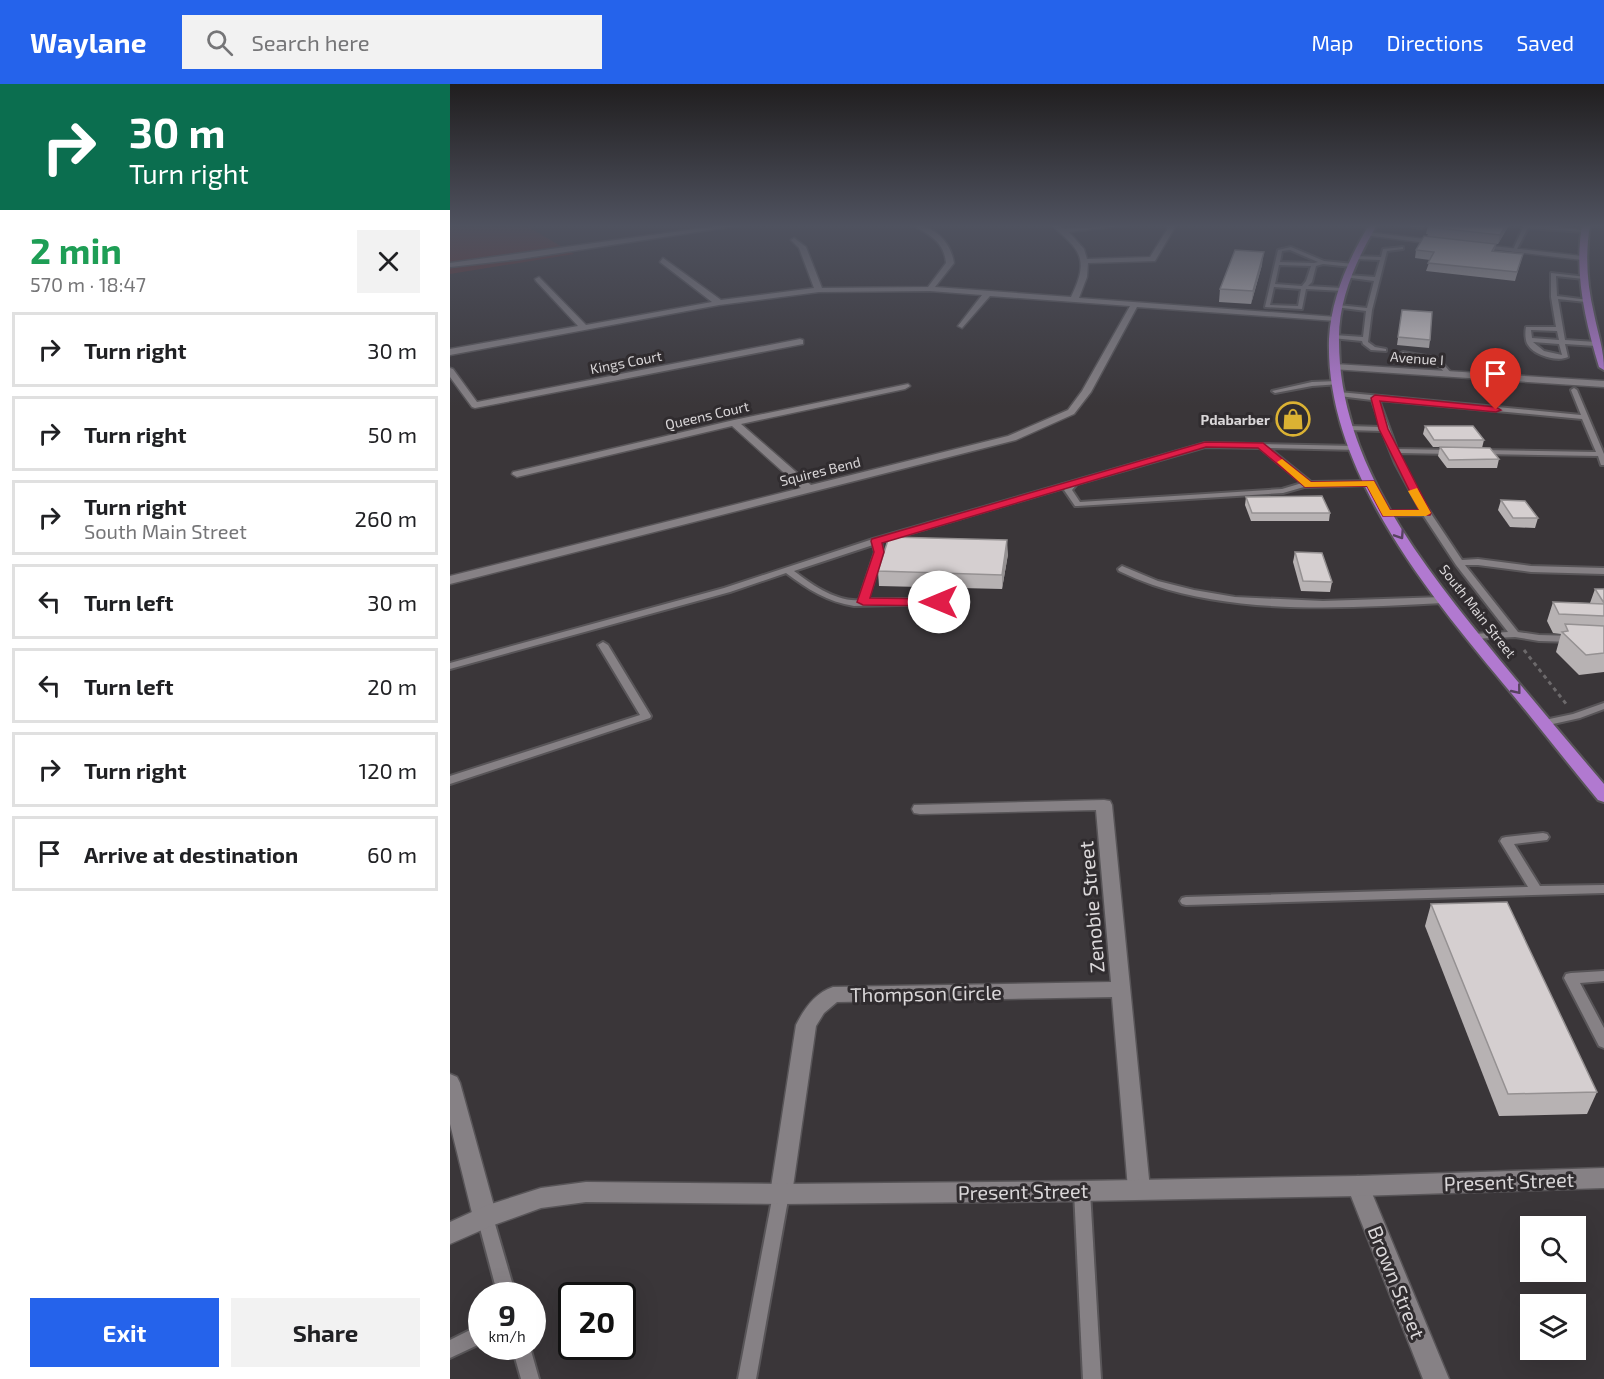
<!DOCTYPE html>
<html lang="en">
<head>
<meta charset="utf-8">
<style>
  :root { --surface:#fff; --page:#f2f2f2; --text:#202124; --muted:#757577; --line:#e0e0e0; --accent:#2563eb }
  body { margin:0; font-family:"Exo 2",sans-serif; background:var(--page); color:var(--text); height:100vh; display:flex; flex-direction:column; font-size:22px; white-space:nowrap }
  * { box-sizing:border-box; margin:0 }
  p { font-size:20px; color:var(--muted) }
  .icon { flex:none; width:33px; height:33px; fill:none; stroke:currentColor; stroke-width:2; stroke-linecap:round; stroke-linejoin:round }
  .map { position:relative; flex:1; overflow:hidden }
  .drawer { display:flex; flex-direction:column; background:var(--surface); width:450px }
  .drawer>* { flex:none }
  .guide { background:#0b6e4f; color:#fff; overflow:hidden }
  .buttons { position:absolute; left:1070px; top:1132px; display:grid; gap:12px }
  .buttons a { display:grid; place-items:center; width:66px; height:66px; border-radius:0px; background:var(--surface); box-shadow:0 6px 24px #0002; font-size:30px }
  .speed { position:absolute; left:18px; top:1198px; display:flex; gap:12px; font-size:30px; font-weight:700; text-align:center }
  .speed>* { display:grid; place-content:center; width:78px; height:78px; border-radius:50%; background:var(--surface); box-shadow:0 6px 24px #0002; line-height:1 }
  .speed small { font-size:15px; font-weight:400 }
  .speed .limit { border:3px solid #111; border-radius:9px; background:#fff; color:#111 }
  .pin { position:absolute; display:grid; place-items:center; width:51px; height:51px; color:#fff; margin:-62px -26px; border-radius:50% 50% 50% 0; rotate:-45deg; box-shadow:0 0 6px #0007 }
  .pin .icon { rotate:45deg }
  .me { position:absolute; width:66px; margin:-33px; rotate:270deg; stroke-linejoin:round; filter:drop-shadow(0 0 4px #0008) }
  .turn { display:flex; align-items:center; gap:21px; height:126px; padding:0 30px; font-size:27px }
  .turn .icon { width:78px; height:78px; stroke-width:2.5 }
  .turn b { display:block; font-size:42px; line-height:51px }
  .round { display:grid; place-items:center; flex:none; width:63px; height:63px; border-radius:0px; background:var(--page) }
  .overview { display:flex; align-items:center; justify-content:space-between; height:102px; padding:0 30px }
  h1 { font-size:36px; font-weight:700; line-height:45px; color:#1e9e55 }
  .primary-button { display:flex; gap:12px; margin-top:auto; padding:12px 30px }
  .primary-button a { flex:1; height:69px; border-radius:0px; background:var(--accent); color:#fff; font-size:24px; font-weight:700; line-height:69px; text-align:center }
  .primary-button a+a { background:var(--page); color:var(--text) }
  ul { padding:0; list-style:none }
  li { display:flex; align-items:center; gap:18px; height:75px; margin:0 12px 9px; padding:0 18px; border:3px solid var(--line); border-radius:0px }
  li div { flex:1 }
  li b { display:block; font-size:22px }
  li em { font-style:normal }
  header { display:flex; align-items:center; gap:36px; box-sizing:border-box; height:84px; padding:0 30px; background:var(--accent); color:#fff }
  header strong { font-size:28px }
  nav { display:flex; gap:33px; margin-inline-start:auto; font-size:21px }
  .search { width:420px; height:54px; background:var(--page); display:flex; align-items:center; gap:15px; box-sizing:border-box; padding:0 21px; border-radius:0px; color:var(--muted); font-size:22px }
  main { display:flex; flex:1; min-height:0 }
  .map>svg:first-child { display:block }
  .green { fill:#633131 }
  .lines { fill:none; stroke-linecap:round; stroke-linejoin:round }
  .service-casing { stroke:#585558; stroke-width:4 }
  .minor-casing { stroke:#585558; stroke-width:3 }
  .tertiary-casing { stroke:#585558; stroke-width:3 }
  .secondary-casing { stroke:#585558; stroke-width:3 }
  .trunk-casing { stroke:#585558; stroke-width:4 }
  .path { stroke:#6c696b; stroke-width:3; stroke-dasharray:4 4; stroke-linecap:butt }
  .service { fill:#868185; fill-rule:evenodd }
  .minor { fill:#868185; fill-rule:evenodd }
  .tertiary { fill:#868185; fill-rule:evenodd }
  .secondary { fill:#868185; fill-rule:evenodd }
  .trunk { fill:#b179d0; fill-rule:evenodd }
  .wall { fill:#b7b2b3 }
  .shaded-wall { fill:#959192 }
  .building { fill:#d5cfd0; stroke:#959192; stroke-width:1.5 }
  .oneway { stroke:#57435f }
  .route { fill:#e11d48; stroke:#92132f; stroke-width:1.5 }
  .slow { fill:#f59e0b }
  .labels { text-anchor:middle; dominant-baseline:central; stroke-width:6; stroke-linejoin:round; paint-order:stroke }
  .far-street-label { font-size:14px; fill:#dad7d9; stroke:#302c2f }
  .far-poi-label { font-size:14px; font-weight:bold; fill:#dad7d9; stroke:#302c2f; text-anchor:end }
  .near-street-label { font-size:20px; fill:#dad7d9; stroke:#302c2f }
</style>
</head>
<body>
<header>
<strong>Waylane</strong>
<div class="search"><svg class="icon" aria-label="search" viewBox="0 0 24 24"><circle cx="10" cy="10" r="6"/><path d="M15 15l6 6"/></svg>Search here</div>
<nav><a>Map</a><a>Directions</a><a>Saved</a></nav>
</header>
<main>
<section class="drawer">
<div class="guide">
<div class="turn"><svg class="icon" aria-label="right" viewBox="0 0 24 24"><path d="M7 20v-9h11M14 6l5 5-5 5"/></svg><div><b>30 m</b>Turn right</div></div>
</div>
<div class="overview"><div><h1>2 min</h1><p>570 m · 18:47</p></div><a class="round"><svg class="icon" aria-label="close" viewBox="0 0 24 24"><path d="M6 6l12 12M18 6L6 18"/></svg></a></div>
<ul>
<li><svg class="icon" aria-label="right" viewBox="0 0 24 24"><path d="M7 20v-9h11M14 6l5 5-5 5"/></svg><div><b>Turn right</b></div><em>30 m</em></li>
<li><svg class="icon" aria-label="right" viewBox="0 0 24 24"><path d="M7 20v-9h11M14 6l5 5-5 5"/></svg><div><b>Turn right</b></div><em>50 m</em></li>
<li><svg class="icon" aria-label="right" viewBox="0 0 24 24"><path d="M7 20v-9h11M14 6l5 5-5 5"/></svg><div><b>Turn right</b><p>South Main Street</p></div><em>260 m</em></li>
<li><svg class="icon" aria-label="left" viewBox="0 0 24 24"><path d="M17 20v-9H6M10 6l-5 5 5 5"/></svg><div><b>Turn left</b></div><em>30 m</em></li>
<li><svg class="icon" aria-label="left" viewBox="0 0 24 24"><path d="M17 20v-9H6M10 6l-5 5 5 5"/></svg><div><b>Turn left</b></div><em>20 m</em></li>
<li><svg class="icon" aria-label="right" viewBox="0 0 24 24"><path d="M7 20v-9h11M14 6l5 5-5 5"/></svg><div><b>Turn right</b></div><em>120 m</em></li>
<li><svg class="icon" aria-label="arrive" viewBox="0 0 24 24"><path d="M6 21V4h12l-3 4 3 4H6"/></svg><div><b>Arrive at destination</b></div><em>60 m</em></li>
</ul>
<div class="primary-button"><a>Exit</a><a>Share</a></div>
</section>
<div class="map">
<svg width="1154" height="1295" viewBox="0 0 1154 1295">
  <rect width="100%" height="100%" fill="#3a3639"/>
  <path class="green" d="M 0,141 L 75,141 L 124,170 L 0,190 Z"/>
  <g class="lines">
    <defs>
      <g id="service">
        <path d="M 950,141 L 976,141 L 972,144 Z"/>
        <path d="M 1074,141 L 1101,141 L 1136,147 L 1134,148 L 1078,144 L 1066,167 L 1062,168 Z"/>
        <path d="M 841,163 L 874,177 L 904,180 L 902,183 L 873,180 L 866,182 L 862,198 L 858,202 L 892,204 L 894,207 L 856,205 L 852,225 L 815,223 L 828,166 ZM 840,166 L 868,178 L 864,179 L 830,178 L 832,167 ZM 829,181 L 861,182 L 856,197 L 852,202 L 825,200 ZM 824,203 L 851,205 L 848,222 L 820,221 Z"/>
        <path d="M 953,163 L 953,165 L 937,167 L 922,226 L 918,258 L 925,263 L 936,265 L 936,267 L 921,266 L 913,260 L 912,257 L 882,254 L 881,253 L 884,251 L 913,253 L 916,227 L 885,223 L 888,221 L 917,224 L 924,197 L 894,193 L 897,191 L 925,193 L 930,176 L 906,175 L 904,172 L 931,173 L 933,165 Z"/>
        <path d="M 1101,189 L 1137,193 L 1134,195 L 1106,192 L 1107,212 L 1139,216 L 1136,218 L 1108,215 L 1115,256 L 1146,258 L 1149,260 L 1146,262 L 1115,260 L 1118,273 C 1108,278 1085,272 1078,261 C 1075,257 1075,248 1076,243 L 1106,243 L 1101,213 ZM 1081,246 L 1107,247 L 1109,256 L 1082,254 ZM 1083,258 L 1109,260 L 1112,271 L 1094,267 Z"/>
        <path d="M 953,268 L 988,274 L 1002,290 L 997,291 L 984,277 L 951,271 L 950,270 Z"/>
        <path d="M 888,297 L 890,298 L 890,300 L 862,302 L 825,309 L 822,307 L 862,298 Z"/>
        <path d="M 1124,304 L 1127,306 L 1154,370 L 1154,381 L 1151,381 L 1148,372 L 1030,370 L 1026,368 L 1030,366 L 1146,368 L 1132,335 L 929,316 L 947,365 L 1003,366 L 1007,368 L 1003,370 L 948,369 L 968,410 L 1012,476 L 1028,475 L 1081,482 L 1154,484 L 1154,490 L 1081,488 L 1028,481 L 1015,481 L 1068,548 L 1089,551 L 1124,552 L 1129,555 L 1124,558 L 1089,557 L 1065,553 L 1020,555 L 1018,553 L 1020,551 L 1023,550 L 1058,548 L 1006,481 L 973,431 L 933,432 L 932,430 L 936,428 L 971,427 L 945,379 L 932,347 L 898,346 L 895,344 L 898,342 L 931,343 L 922,316 L 889,312 L 886,310 L 889,308 L 1131,331 L 1121,306 Z"/>
        <path d="M 755,359 L 906,362 L 909,362 L 909,366 L 819,364 L 861,398 L 921,397 L 925,399 L 921,401 L 854,403 L 833,409 L 628,422 L 625,422 L 614,406 L 617,403 L 431,458 L 433,468 L 418,515 L 489,515 L 492,516 L 494,518 L 492,520 L 404,522 C 378,518 357,505 336,489 L 280,508 L 0,585 L 0,579 L 274,504 L 423,455 ZM 755,363 L 810,364 L 852,399 L 832,405 L 630,418 L 622,406 L 627,400 ZM 423,461 L 425,468 L 409,516 C 386,518 361,500 344,487 Z"/>
        <path d="M 672,482 L 708,497 L 744,506 L 785,513 L 873,517 L 993,513 L 997,516 L 993,519 C 899,524 793,531 703,501 C 691,497 680,492 669,487 L 668,485 Z"/>
        <path d="M 153,558 L 158,561 L 201,632 L 200,634 L 0,700 L 0,692 L 190,631 L 148,561 Z"/>
        <path d="M 1154,619 L 1154,625 L 1130,634 L 1094,642 L 1089,639 L 1090,637 L 1123,630 Z"/>
        <path d="M 1093,749 L 1097,750 L 1099,753 L 1097,756 L 1064,760 L 1090,802 L 1154,801 L 1154,809 L 736,821 L 732,820 L 730,817 L 732,814 L 736,813 L 1078,803 L 1050,757 L 1052,754 L 1056,753 Z"/>
        <path d="M 1154,887 L 1154,897 L 1130,899 L 1154,944 L 1154,964 L 1149,962 L 1114,894 L 1116,890 L 1121,889 Z"/>
        <path d="M 632,1100 L 638,1102 L 640,1107 L 651,1295 L 633,1295 L 624,1107 L 626,1102 Z"/>
        <path d="M 331,1103 L 337,1105 L 339,1110 L 306,1295 L 288,1295 L 323,1110 L 325,1105 Z"/>
        <path d="M 35,1126 L 41,1128 L 43,1133 L 66,1212 L 48,1212 L 27,1133 L 29,1128 Z"/>
        <path d="M 32,1240 L 32,1259 L 0,1274 L 0,1256 Z"/>
        <path d="M 62,1263 L 80,1263 L 89,1295 L 71,1295 Z"/>
      </g>
      <g id="minor">
        <path d="M 463,141 C 484,141 501,158 504,179 L 485,203 L 621,213 C 640,174 630,166 601,141 L 609,141 L 614,145 L 677,141 L 619,148 L 634,165 L 637,175 L 700,173 L 718,144 L 714,141 L 723,141 L 725,143 L 705,177 L 638,179 L 637,193 L 629,214 L 886,233 L 890,235 L 886,237 L 687,223 L 641,308 L 624,330 L 566,356 L 0,500 L 0,492 L 351,404 L 282,342 L 67,393 L 62,390 L 63,388 L 284,336 L 458,300 L 460,302 L 455,305 L 291,340 L 361,401 L 558,352 L 618,326 L 632,307 L 680,222 L 540,212 L 512,244 L 508,242 L 532,211 L 480,207 L 369,208 L 269,221 L 0,271 L 0,265 L 128,242 L 86,197 L 85,195 L 89,193 L 136,241 L 262,218 L 210,178 L 213,174 L 271,216 L 364,204 L 349,164 L 341,156 L 344,154 L 356,163 L 372,204 L 478,203 L 496,179 C 494,157 479,151 463,141 Z"/>
        <path d="M 917,148 L 992,157 L 995,159 L 992,161 L 915,151 Z"/>
        <path d="M 1025,160 L 1132,172 L 1136,174 L 1132,176 L 1023,163 Z"/>
        <path d="M 350,255 L 353,256 L 353,260 L 25,324 L 22,323 L 0,293 L 0,284 L 3,285 L 27,318 Z"/>
        <path d="M 885,280 L 1154,297 L 1154,303 L 882,285 L 882,281 Z"/>
        <path d="M 654,716 L 660,717 L 662,721 L 700,1105 L 697,1112 L 689,1115 L 681,1112 L 678,1105 L 662,913 L 387,918 L 374,929 L 366,942 L 342,1110 L 339,1117 L 331,1120 L 323,1117 L 320,1110 L 346,941 C 354,925 365,909 383,903 L 661,898 L 646,726 L 470,730 L 464,729 L 462,725 L 464,721 Z"/>
        <path d="M 0,990 L 7,993 L 10,999 L 47,1133 L 43,1141 L 35,1144 L 27,1141 L 23,1133 L 0,1040 Z"/>
        <path d="M 908,1092 L 916,1095 L 919,1102 L 999,1295 L 973,1295 L 897,1102 L 900,1095 Z"/>
      </g>
      <path id="tertiary" d="M 1154,1084 L 1154,1104 L 908,1112 L 632,1117 L 331,1120 L 136,1118 L 91,1124 L 41,1142 L 0,1160 L 0,1138 L 35,1122 L 91,1104 L 136,1098 L 331,1100 L 632,1097 L 908,1092 Z"/>
      <path id="secondary" d="M 274,141 L 292,141 L 70,175 L 0,183 L 0,179 Z"/>
      <g id="trunk">
        <path d="M 919,141 L 927,141 C 906,176 888,216 889,257 C 889,380 975,484 1049,575 C 1084,617 1119,659 1154,700 L 1154,718 L 1148,716 C 1119,681 1091,645 1062,610 C 982,514 875,388 879,255 C 881,215 898,176 919,141 Z"/>
        <path d="M 1132,141 L 1140,141 C 1135,172 1137,200 1144,230 C 1148,250 1154,266 1154,286 L 1149,283 C 1135,236 1124,190 1132,141 Z"/>
      </g>
    </defs>
    <use href="#service" class="service-casing"/>
    <use href="#minor" class="minor-casing"/>
    <use href="#tertiary" class="tertiary-casing"/>
    <use href="#secondary" class="secondary-casing"/>
    <use href="#trunk" class="trunk-casing"/>
    <path class="path" d="M 1074,566 L 1117,621"/>
    <use href="#service" class="service"/>
    <use href="#minor" class="minor"/>
    <use href="#tertiary" class="tertiary"/>
    <use href="#secondary" class="secondary"/>
    <use href="#trunk" class="trunk"/>
  </g>
  <g class="wall">
    <path d="M 978,141 L 1059,141 L 1048,160 L 1046,160 L 1044,167 L 1073,170 L 1065,197 L 976,187 L 980,176 L 965,174 L 966,166 L 977,152 L 978,150 L 976,150 Z"/>
    <path d="M 812,181 L 801,220 L 769,218 L 770,205 Z"/>
    <path d="M 952,226 L 980,256 L 979,264 L 947,261 Z"/>
    <path d="M 975,342 L 1034,356 L 1032,364 L 1049,375 L 1047,384 L 997,384 L 988,372 L 990,363 L 983,363 L 973,350 Z"/>
    <path d="M 796,413 L 880,429 L 879,437 L 801,437 L 795,421 Z"/>
    <path d="M 1051,416 L 1088,434 L 1085,444 L 1060,443 L 1048,426 Z"/>
    <path d="M 845,468 L 882,498 L 880,508 L 851,507 L 843,478 Z"/>
    <path d="M 558,470 L 552,505 L 429,502 L 428,487 Z"/>
    <path d="M 1145,505 L 1154,505 L 1154,588 L 1129,591 L 1106,568 L 1111,550 L 1103,549 L 1097,537 L 1103,518 L 1140,519 Z"/>
    <path d="M 981,820 L 1147,1008 L 1137,1030 L 1049,1032 L 975,842 Z"/>
  </g>
  <g class="shaded-wall">
    <path d="M 1056,141 L 1059,141 L 1048,160 L 1050,151 Z"/>
    <path d="M 814,168 L 812,181 L 801,220 L 803,207 Z"/>
    <path d="M 557,456 L 558,470 L 552,505 L 552,491 Z"/>
  </g>
  <g class="building">
    <path d="M 978,141 L 1056,141 L 1050,151 L 979,143 L 980,141 Z"/>
    <path d="M 974,152 L 1046,160 L 1042,167 L 1073,170 L 1067,188 L 978,179 L 984,168 L 966,166 Z"/>
    <path d="M 785,166 L 814,168 L 803,207 L 770,205 Z"/>
    <path d="M 952,226 L 982,228 L 980,256 L 948,253 Z"/>
    <path d="M 975,342 L 1023,342 L 1034,356 L 984,356 Z"/>
    <path d="M 990,363 L 1040,364 L 1049,375 L 999,376 Z"/>
    <path d="M 872,412 L 880,429 L 802,429 L 796,413 Z"/>
    <path d="M 1051,416 L 1075,417 L 1088,434 L 1063,434 Z"/>
    <path d="M 439,453 L 557,456 L 552,491 L 428,487 Z"/>
    <path d="M 845,468 L 872,469 L 882,498 L 853,497 Z"/>
    <path d="M 1145,505 L 1154,505 L 1154,519 Z"/>
    <path d="M 1103,518 L 1154,520 L 1154,532 L 1109,530 Z"/>
    <path d="M 1115,540 L 1154,542 L 1154,569 L 1136,571 L 1112,548 L 1118,547 Z"/>
    <path d="M 1057,818 L 1147,1008 L 1058,1010 L 981,820 Z"/>
  </g>
  <defs><path id="oneway-chevron" d="M-2-3.5L2.5 0L-2 3.5" fill="none" stroke-width="1.6" stroke-linecap="round" stroke-linejoin="round" transform="scale(1.5)"/></defs>
  <g class="oneway">
    <use href="#oneway-chevron" transform="translate(950 451) rotate(57)"/>
    <use href="#oneway-chevron" transform="translate(1067 606) rotate(51)"/>
  </g>
  <linearGradient id="sky" x2="0" y2="1"><stop stop-color="#201e1f"/><stop offset="0.44" stop-color="#4f525f"/><stop offset="1" stop-color="#4f525f" stop-opacity="0"/></linearGradient>
  <rect width="1154" height="322" fill="url(#sky)"/>
  <path class="route" d="M 925,311 L 1046,323 L 1051,326 L 1046,328 L 930,317 L 938,345 L 981,429 L 980,431 L 933,432 L 917,402 L 855,403 L 808,364 L 756,363 L 432,459 L 434,468 L 420,514 L 489,515 L 494,518 L 489,522 L 413,521 L 407,518 L 424,468 L 421,457 L 422,455 L 755,358 L 813,359 L 861,398 L 924,397 L 940,426 L 969,426 L 929,345 L 921,314 Z"/>
  <path class="slow" d="M 832,375 L 861,398 L 924,397 L 940,426 L 969,426 L 958,407 L 967,404 L 981,429 L 976,432 L 933,432 L 917,402 L 855,403 L 829,380 L 827,378 Z"/>
  <defs>
    <symbol id="shop-ring" viewBox="-11 -11 22 22"><circle r="9.5" fill="#302c2f" stroke="#dbb233" stroke-width="1.5"/><path d="M-5-2.5h2.3a2.7 3.5 0 0 1 5.4 0H5L5.5 6h-11ZM-1.5-2.5h3a1.5 2.3 0 0 0-3 0Z" fill="#dbb233"/></symbol>
  </defs>
  <g fill-rule="evenodd">
    <use href="#shop-ring" x="824" y="316" width="38" height="38"/>
  </g>
  <g class="labels">
    <g class="far-street-label">
      <text transform="translate(967 274) rotate(4)">Avenue I</text>
      <text transform="translate(176 278) rotate(-11)">Kings Court</text>
      <text transform="translate(257 331) rotate(-13)">Queens Court</text>
      <text transform="translate(370 387) rotate(-14)">Squires Bend</text>
      <text transform="translate(1028 527) rotate(52)">South Main Street</text>
    </g>
    <g class="far-poi-label">
      <text x="820" y="335">Pdabarber</text>
    </g>
    <g class="near-street-label">
      <text transform="translate(641 823) rotate(-95)">Zenobie Street</text>
      <text transform="translate(476 909) rotate(-1)">Thompson Circle</text>
      <text transform="translate(1059 1097) rotate(-2)">Present Street</text>
      <text transform="translate(573 1107) rotate(-1)">Present Street</text>
      <text transform="translate(947 1198) rotate(68)">Brown Street</text>
    </g>
  </g>
</svg>
<div class="buttons">
<a><svg class="icon" aria-label="search" viewBox="0 0 24 24"><circle cx="10" cy="10" r="6"/><path d="M15 15l6 6"/></svg></a>
<a><svg class="icon" aria-label="layers" viewBox="0 0 24 24"><path d="M12 4l9 5-9 5-9-5zM3 14l9 5 9-5"/></svg></a>
</div>
<div class="speed"><div>9<small>km/h</small></div><div class="limit">20</div></div>
<div class="pin" style="left:1046px;top:326px;background:#d93025"><svg class="icon" aria-label="arrive" viewBox="0 0 24 24"><path d="M6 21V4h12l-3 4 3 4H6"/></svg></div>
<svg class="me" style="left:489px;top:518px" viewBox="-20 -20 40 40"><circle r="19" fill="#fff"/><path d="M0-13L10 11 0 6-10 11z" fill="#e11d48"/></svg>
</div>
</main>
</body>
</html>
